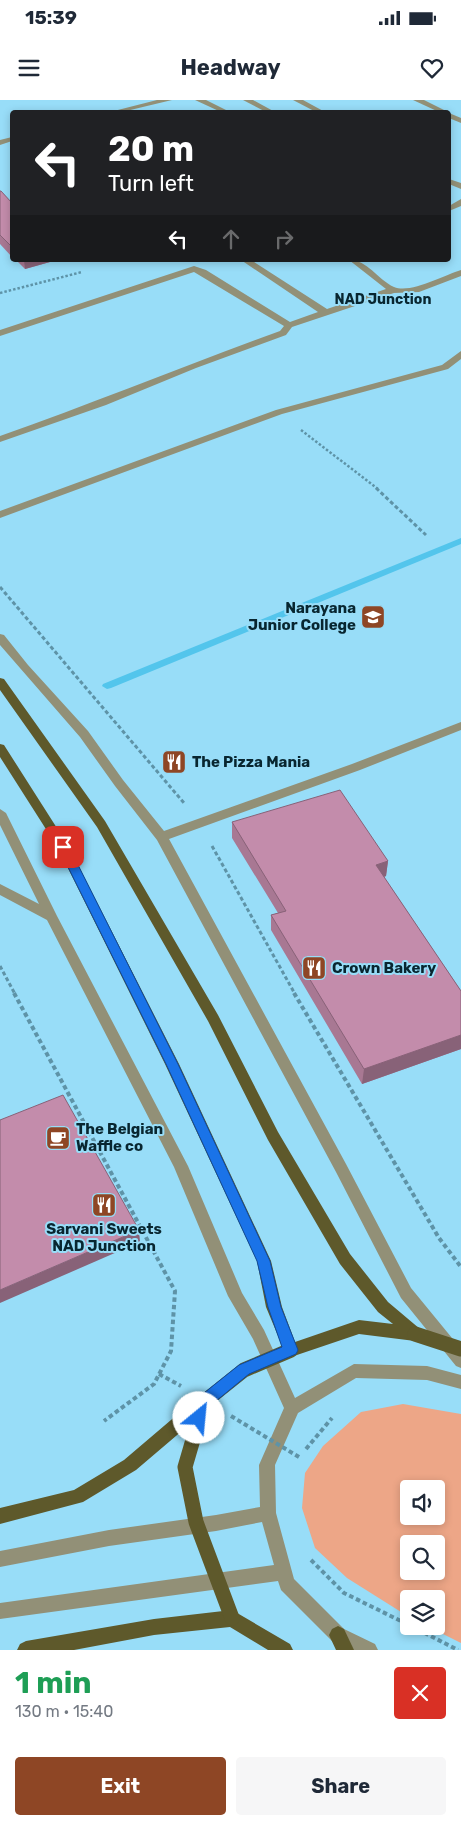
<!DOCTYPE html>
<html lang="en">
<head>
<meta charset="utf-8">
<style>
  :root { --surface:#fff; --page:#f6f6f7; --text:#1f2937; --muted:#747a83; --accent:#8e4625 }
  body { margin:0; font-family:Rubik,sans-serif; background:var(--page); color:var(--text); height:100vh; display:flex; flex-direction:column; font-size:19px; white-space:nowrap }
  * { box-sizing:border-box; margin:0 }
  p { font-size:16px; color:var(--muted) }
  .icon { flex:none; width:28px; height:28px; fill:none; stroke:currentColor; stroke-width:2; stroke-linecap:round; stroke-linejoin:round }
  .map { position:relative; height:1550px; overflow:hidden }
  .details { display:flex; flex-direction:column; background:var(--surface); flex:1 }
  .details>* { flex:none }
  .banner { position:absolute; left:10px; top:10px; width:441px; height:152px; border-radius:5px; box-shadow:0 2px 8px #0003; background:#202124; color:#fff; overflow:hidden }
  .buttons { position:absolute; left:400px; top:1380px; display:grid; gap:10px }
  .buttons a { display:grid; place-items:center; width:45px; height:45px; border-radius:5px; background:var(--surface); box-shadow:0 2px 8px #0003; font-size:25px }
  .pin { position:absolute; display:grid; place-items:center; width:42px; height:42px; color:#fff; margin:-21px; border-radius:10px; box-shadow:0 2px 8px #0006 }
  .me { position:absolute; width:55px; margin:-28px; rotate:28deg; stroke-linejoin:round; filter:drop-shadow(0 0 4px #0008) }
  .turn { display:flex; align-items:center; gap:18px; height:105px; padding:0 15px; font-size:22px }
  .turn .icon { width:65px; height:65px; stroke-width:2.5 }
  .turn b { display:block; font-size:35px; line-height:42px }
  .lanes { display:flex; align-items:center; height:48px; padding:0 15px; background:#0003; justify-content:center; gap:25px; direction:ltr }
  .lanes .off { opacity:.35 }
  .round { display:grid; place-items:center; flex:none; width:52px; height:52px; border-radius:5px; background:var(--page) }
  .head { display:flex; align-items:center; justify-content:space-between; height:85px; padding:0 15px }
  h1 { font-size:30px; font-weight:700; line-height:38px; color:#1e9e55 }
  .button { display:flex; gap:10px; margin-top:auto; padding:10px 15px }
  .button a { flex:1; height:58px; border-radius:5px; background:var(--accent); color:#fff; font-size:20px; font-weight:700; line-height:58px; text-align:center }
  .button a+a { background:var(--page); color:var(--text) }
  .status { display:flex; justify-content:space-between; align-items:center; height:35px; padding:0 25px; background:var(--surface); direction:ltr }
  .status svg { height:14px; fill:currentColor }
  header { display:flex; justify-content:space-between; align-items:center; height:65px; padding:0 15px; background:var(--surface); font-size:22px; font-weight:700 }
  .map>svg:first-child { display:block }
  .green { fill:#eda687; fill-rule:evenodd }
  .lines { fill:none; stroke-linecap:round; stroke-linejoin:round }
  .stream { fill:#53c5ec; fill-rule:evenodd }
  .path-far2 { stroke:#5e93a7; stroke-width:2.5; stroke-dasharray:2.5 2; stroke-linecap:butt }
  .path-far1 { stroke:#5e93a7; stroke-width:3; stroke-dasharray:4 2.5; stroke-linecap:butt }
  .path { stroke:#5e93a7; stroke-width:4; stroke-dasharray:4.5 3; stroke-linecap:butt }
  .minor { fill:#929077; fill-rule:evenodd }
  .major { fill:#5e592b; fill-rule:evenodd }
  .path-bridge { stroke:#5e93a7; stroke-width:4; stroke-dasharray:4.5 3; stroke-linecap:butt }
  .major-bridge { stroke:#5e592b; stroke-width:15 }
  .wall { fill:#a87893 }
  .shaded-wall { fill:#886278 }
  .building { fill:#c38cab; stroke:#886278 }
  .route { fill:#1a73e8; stroke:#114b97 }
  .labels { text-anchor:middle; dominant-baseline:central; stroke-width:4; stroke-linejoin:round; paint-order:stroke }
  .far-neighbourhood-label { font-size:14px; font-weight:bold; fill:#082630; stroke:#98ddf8 }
  .poi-label { font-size:15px; font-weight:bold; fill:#082630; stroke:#98ddf8; text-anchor:start }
</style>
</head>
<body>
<div class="status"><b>15:39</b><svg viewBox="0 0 49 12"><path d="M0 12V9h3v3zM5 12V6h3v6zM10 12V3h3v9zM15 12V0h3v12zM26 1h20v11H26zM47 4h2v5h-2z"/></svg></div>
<header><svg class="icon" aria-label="menu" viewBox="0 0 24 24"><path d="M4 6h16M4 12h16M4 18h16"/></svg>Headway<svg class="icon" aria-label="heart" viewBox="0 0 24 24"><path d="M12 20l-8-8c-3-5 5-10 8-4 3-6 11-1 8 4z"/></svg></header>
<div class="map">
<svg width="461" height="1550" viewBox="0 0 461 1550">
  <rect width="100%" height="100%" fill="#98ddf8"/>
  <path class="green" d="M 403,1304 L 461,1314 L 461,1543 L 427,1526 L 436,1526 L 436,1499 L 409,1499 L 409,1517 L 347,1478 L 315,1448 L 302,1408 L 305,1373 L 323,1346 L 361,1312 ZM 409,1389 L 436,1389 L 436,1416 L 409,1416 ZM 409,1444 L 436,1444 L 436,1471 L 409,1471 Z"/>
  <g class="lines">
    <path class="stream" d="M 461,438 L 461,444 L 111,588 L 107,589 L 102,586 L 103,584 Z"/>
    <g class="path-far2">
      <path d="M 0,193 L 82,172"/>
      <path d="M 301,330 L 378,389"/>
    </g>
    <g class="path-far1">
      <path d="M 376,388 L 426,435"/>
      <path d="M 0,487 L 184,703"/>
      <path d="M 212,746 L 295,894"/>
      <path d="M 0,866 L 15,894"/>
    </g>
    <g class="path">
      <path d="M 14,893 L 175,1191 L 171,1251 L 154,1284 L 104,1321"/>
      <path d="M 294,893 L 439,1138 L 461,1167"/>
      <path d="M 306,1349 L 332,1318"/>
      <path d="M 311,1460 L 344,1493 L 409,1525"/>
      <path d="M 411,1526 L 458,1550"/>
    </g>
    <g class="minor">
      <path d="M 157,0 L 172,0 L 122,12 L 110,12 Z"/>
      <path d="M 195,0 L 206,0 L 230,12 L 221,12 Z"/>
      <path d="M 243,0 L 253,0 L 275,12 L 266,12 Z"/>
      <path d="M 293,0 L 303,0 L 325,12 L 316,12 Z"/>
      <path d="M 413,0 L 424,0 L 448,12 L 439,12 Z"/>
      <path d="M 449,13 L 461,18 L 461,23 L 449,18 Z"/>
      <path d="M 12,37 L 12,41 L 0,45 L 0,40 Z"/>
      <path d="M 449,79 L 461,83 L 461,89 L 449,84 Z"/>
      <path d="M 461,99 L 461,106 L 449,111 L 449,106 Z"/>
      <path d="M 241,160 L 251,160 L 327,209 L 386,189 L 349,160 C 368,160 377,179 394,187 C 411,194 444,175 461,170 L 461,176 L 419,192 L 394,193 L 292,227 L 286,235 L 196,268 L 106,305 L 0,342 L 0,336 C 94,303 186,265 280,231 L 284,226 L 194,172 L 0,236 L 0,230 L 194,166 L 206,170 L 290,222 L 318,212 Z"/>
      <path d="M 461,251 L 461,259 L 448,269 L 282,314 L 0,418 L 0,411 L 276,310 L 442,265 Z"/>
      <path d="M 0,534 L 4,535 L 28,565 L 88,631 L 123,680 L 164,731 L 352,664 L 461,622 L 461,630 L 360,670 L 169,739 L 346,1064 L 411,1188 L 461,1249 L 461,1268 L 456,1266 L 401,1198 L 336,1072 L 157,740 L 115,686 L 80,637 L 0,545 Z"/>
      <path d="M 0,709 L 6,713 L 57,816 L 188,1066 L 242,1193 L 264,1230 L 295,1298 L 354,1264 L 427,1266 L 461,1275 L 461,1289 L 427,1280 L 356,1278 L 298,1313 L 275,1365 L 276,1413 L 294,1479 L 344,1529 L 375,1544 L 378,1550 L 350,1550 L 332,1541 L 281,1490 L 278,1481 L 0,1519 L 0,1503 L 274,1465 L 262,1422 L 216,1431 L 109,1446 L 0,1467 L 0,1451 L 109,1430 L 216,1415 L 260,1407 L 259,1365 L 284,1308 L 253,1239 L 228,1196 L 174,1067 L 47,820 L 0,795 L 0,784 L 39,804 L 0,725 Z"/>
    </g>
    <g class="major">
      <path d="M 0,578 L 4,579 L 105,721 L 218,915 L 278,1032 L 350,1154 L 388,1202 L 420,1229 L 423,1234 L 420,1239 L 415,1241 L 359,1234 L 291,1257 L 286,1255 L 266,1207 L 257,1161 L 165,964 L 58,748 L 0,657 L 0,644 L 4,645 L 69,747 L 179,964 L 271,1161 L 282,1207 L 295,1242 L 359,1220 L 393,1224 L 378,1212 L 340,1164 L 268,1040 L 208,921 L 97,727 L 0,590 Z"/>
      <path d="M 204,1295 L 210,1297 L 212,1302 L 210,1307 L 136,1370 L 83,1402 L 0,1424 L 0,1408 L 74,1390 L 124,1360 L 198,1297 Z"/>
      <path d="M 232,1510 L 290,1544 L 293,1550 L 268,1550 L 230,1527 L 154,1535 L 74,1550 L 17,1550 L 20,1544 L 26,1541 L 154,1519 Z"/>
      <path d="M 338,1526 L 344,1529 L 354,1550 L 336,1550 L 329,1535 L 332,1529 Z"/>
    </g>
    <g class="path-bridge">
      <path d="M 159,1274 L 181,1286"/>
      <path d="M 231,1316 L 299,1357"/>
    </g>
    <g class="major-bridge">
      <path d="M 415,1234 L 461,1249"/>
      <path d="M 232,1518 L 196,1422 L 185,1367 L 204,1302 L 244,1270 L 291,1250"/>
    </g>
  </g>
  <g class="wall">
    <path d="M 0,91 L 12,103 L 12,157 L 0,144 Z"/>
    <path d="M 16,160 L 57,160 L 25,169 Z"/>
    <path d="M 232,722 L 388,761 L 386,776 L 384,777 L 461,891 L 461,949 L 362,984 L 271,830 L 271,815 L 278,813 L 232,738 Z"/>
  </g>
  <g class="shaded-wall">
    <path d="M 24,160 L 57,160 L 25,169 Z"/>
    <path d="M 388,761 L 386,776 L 375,780 L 376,765 Z"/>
    <path d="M 461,935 L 461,949 L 362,984 L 364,969 Z"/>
    <path d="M 139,1130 L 140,1142 L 0,1203 L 0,1190 Z"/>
  </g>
  <g class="building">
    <path d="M 0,91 L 1,91 L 12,103 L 12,147 L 0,135 Z"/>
    <path d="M 340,690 L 388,761 L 376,765 L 461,891 L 461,935 L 364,969 L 271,815 L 286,811 L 232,722 Z"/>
    <path d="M 63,995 L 139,1130 L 0,1190 L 0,1020 Z"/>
  </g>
  <path class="route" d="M 63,743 L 69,747 L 178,964 L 270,1161 L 281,1207 L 298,1250 L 296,1254 L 249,1274 L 210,1306 L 204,1323 L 199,1325 L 194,1323 L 192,1318 L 199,1297 L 239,1265 L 282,1247 L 268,1207 L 257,1161 L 166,964 L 58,747 Z"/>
  <defs>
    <symbol id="school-square" viewBox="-11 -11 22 22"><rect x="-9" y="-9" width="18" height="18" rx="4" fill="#8e4625" stroke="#98ddf8"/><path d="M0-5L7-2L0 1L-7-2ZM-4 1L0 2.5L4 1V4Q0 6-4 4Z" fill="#fff"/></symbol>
    <symbol id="restaurant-square" viewBox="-11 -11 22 22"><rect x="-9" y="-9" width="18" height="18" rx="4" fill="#8e4625" stroke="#98ddf8"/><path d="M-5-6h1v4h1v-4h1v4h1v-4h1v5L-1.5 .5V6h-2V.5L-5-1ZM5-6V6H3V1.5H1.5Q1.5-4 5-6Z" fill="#fff"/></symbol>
    <symbol id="cafe-square" viewBox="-11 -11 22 22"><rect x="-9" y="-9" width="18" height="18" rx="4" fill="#8e4625" stroke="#98ddf8"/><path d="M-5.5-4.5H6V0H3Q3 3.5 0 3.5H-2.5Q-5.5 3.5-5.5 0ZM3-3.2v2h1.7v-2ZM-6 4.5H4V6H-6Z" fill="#fff"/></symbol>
  </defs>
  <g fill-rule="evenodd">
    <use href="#school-square" x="359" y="503" width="28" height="28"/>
    <use href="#restaurant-square" x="160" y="648" width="28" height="28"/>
    <use href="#restaurant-square" x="300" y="854" width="28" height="28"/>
    <use href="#cafe-square" x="44" y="1024" width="28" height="28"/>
    <use href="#restaurant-square" x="90" y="1091" width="28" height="28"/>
  </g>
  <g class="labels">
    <g class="far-neighbourhood-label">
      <text x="383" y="199">NAD Junction</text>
    </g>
    <g class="poi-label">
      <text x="356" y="508" text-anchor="end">Narayana<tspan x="356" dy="17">Junior College</tspan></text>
      <text x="192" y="662">The Pizza Mania</text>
      <text x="332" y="868">Crown Bakery</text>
      <text x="76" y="1029">The Belgian<tspan x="76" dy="17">Waffle co</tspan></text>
      <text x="104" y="1129" text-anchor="middle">Sarvani Sweets<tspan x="104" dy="17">NAD Junction</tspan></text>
    </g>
  </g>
</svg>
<div class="buttons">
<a><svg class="icon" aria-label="sound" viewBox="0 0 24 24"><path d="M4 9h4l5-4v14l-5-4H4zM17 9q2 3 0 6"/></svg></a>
<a><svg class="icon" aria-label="search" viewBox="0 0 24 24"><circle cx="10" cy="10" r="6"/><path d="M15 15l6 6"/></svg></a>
<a><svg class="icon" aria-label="layers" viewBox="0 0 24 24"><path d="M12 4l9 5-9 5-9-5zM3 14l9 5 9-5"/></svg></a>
</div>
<div class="pin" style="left:63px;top:747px;background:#d93025"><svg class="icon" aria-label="arrive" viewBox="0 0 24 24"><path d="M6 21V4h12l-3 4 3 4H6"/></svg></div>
<svg class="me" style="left:199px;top:1318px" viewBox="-20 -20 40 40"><circle r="19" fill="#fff"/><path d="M0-13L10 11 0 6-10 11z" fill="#1a73e8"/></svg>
<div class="banner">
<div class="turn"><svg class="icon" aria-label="left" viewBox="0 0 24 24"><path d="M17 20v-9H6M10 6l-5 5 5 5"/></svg><div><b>20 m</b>Turn left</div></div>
<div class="lanes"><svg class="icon" aria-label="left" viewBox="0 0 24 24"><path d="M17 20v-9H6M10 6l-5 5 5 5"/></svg><svg class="icon off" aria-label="ahead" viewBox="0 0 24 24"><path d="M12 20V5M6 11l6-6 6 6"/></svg><svg class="icon off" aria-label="right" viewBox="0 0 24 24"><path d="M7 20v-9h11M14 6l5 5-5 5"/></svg></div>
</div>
</div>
<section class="details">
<div class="head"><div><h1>1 min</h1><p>130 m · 15:40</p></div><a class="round" style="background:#d93025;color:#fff"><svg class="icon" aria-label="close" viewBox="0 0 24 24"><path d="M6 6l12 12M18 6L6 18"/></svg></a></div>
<div class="button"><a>Exit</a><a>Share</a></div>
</section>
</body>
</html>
